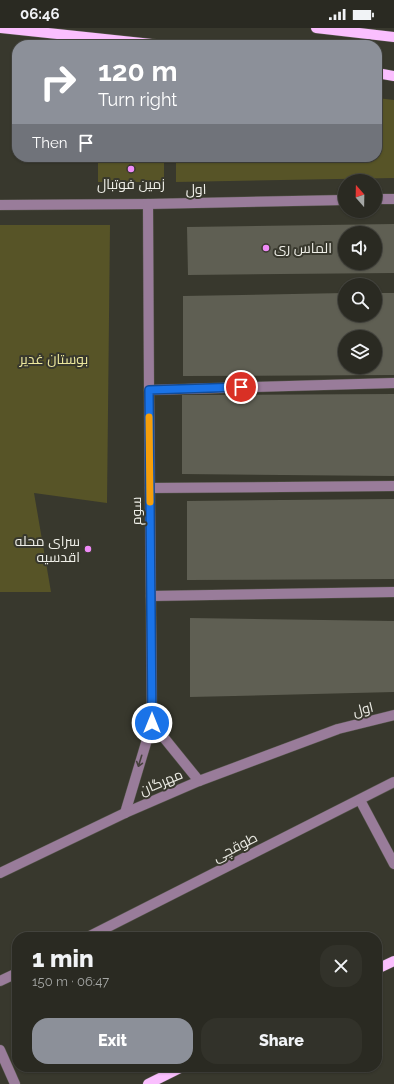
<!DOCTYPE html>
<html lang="en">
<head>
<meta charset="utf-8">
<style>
  :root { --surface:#2a2a22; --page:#32322a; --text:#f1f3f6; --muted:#a5a7a5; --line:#464640; --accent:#8c9099 }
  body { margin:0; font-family:Raleway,Cairo,sans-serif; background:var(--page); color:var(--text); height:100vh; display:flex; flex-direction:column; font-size:15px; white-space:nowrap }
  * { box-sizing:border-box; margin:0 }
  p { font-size:13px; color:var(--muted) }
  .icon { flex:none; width:22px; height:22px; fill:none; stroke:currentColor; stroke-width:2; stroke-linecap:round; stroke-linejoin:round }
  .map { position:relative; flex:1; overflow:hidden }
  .drawer { position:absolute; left:12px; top:904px; width:370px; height:140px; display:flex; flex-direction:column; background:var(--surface); border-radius:16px; box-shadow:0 1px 3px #0004,0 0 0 1px var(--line) }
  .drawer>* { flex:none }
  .top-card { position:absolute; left:12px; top:12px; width:370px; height:122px; border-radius:16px; box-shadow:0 1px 3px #0004,0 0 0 1px var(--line); background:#8c9099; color:#fff; overflow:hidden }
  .needle { width:26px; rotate:340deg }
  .fabs { position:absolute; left:338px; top:146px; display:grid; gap:8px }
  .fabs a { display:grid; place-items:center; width:44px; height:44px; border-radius:50%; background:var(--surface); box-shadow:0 1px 3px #0004,0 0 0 1px var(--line); font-size:20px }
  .pin { position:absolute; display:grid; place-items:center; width:34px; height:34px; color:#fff; margin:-17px; border:2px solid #fff; border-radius:50%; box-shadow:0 1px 4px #0007 }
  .me { position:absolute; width:44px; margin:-22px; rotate:0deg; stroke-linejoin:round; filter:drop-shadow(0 0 3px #0008) }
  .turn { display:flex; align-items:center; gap:14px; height:84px; padding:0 20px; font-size:18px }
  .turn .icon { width:52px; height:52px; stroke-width:2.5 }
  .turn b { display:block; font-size:28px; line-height:34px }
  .then { display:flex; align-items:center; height:38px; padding:0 20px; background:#0003; gap:8px; font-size:15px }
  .round { display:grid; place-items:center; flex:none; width:42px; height:42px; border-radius:16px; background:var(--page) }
  .head { display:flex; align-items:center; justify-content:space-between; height:68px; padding:0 20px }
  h1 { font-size:24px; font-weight:800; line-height:30px }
  .button { display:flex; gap:8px; margin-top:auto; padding:8px 20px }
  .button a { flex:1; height:46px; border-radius:16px; background:var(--accent); color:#fff; font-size:16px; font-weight:800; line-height:46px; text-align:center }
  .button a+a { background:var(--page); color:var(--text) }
  .status { display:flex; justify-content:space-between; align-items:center; height:28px; padding:0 20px; background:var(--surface); direction:ltr }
  .status svg { height:11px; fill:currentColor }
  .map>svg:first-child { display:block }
  .green { fill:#575427 }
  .building { fill:#5f5f53; fill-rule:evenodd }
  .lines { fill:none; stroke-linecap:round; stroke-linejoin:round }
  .minor-casing { stroke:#55554b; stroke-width:11 }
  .major-casing { stroke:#55554b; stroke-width:11 }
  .minor { stroke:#997c9a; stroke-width:10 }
  .major { stroke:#fabffe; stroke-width:10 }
  .oneway { stroke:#47423d }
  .route-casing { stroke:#114b97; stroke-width:10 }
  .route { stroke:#1a73e8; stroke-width:7 }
  .slow { stroke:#f59e0b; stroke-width:7 }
  .poi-dot { fill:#ef8bf7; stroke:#38382d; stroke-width:1.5 }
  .labels { text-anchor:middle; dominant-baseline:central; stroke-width:4; stroke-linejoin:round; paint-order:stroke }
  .poi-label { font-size:14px; fill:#eeeee7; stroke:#38382d }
  .street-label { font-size:14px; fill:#eeeee7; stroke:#38382d }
  .park-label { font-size:14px; fill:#ede89d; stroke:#38382d }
</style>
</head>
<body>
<div class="status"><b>06:46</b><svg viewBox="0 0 49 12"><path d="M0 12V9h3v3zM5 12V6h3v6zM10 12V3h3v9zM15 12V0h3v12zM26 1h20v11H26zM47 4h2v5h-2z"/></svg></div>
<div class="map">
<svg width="394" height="1056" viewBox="0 0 394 1056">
  <rect width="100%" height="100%" fill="#38382d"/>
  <g class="green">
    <path d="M 377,70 L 394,72 L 394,150 L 176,154 L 176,129 L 377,129 Z"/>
    <rect x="98" y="129" width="66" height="25"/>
    <path d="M 0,197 L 110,197 L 107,475 L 34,465 L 51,564 L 0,564 Z"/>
  </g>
  <g class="building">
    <path d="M 394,196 L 394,245 L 188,247 L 187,199 ZM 345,205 L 375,205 L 375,235 L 345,235 Z"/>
    <path d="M 345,265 L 345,287 L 375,287 L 375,265 L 394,265 L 394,347 L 183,348 L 183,268 ZM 345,309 L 375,309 L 375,339 L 345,339 Z"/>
    <path d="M 394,366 L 394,448 L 182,446 L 182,367 Z"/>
    <path d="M 394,471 L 394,551 L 187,552 L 187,473 Z"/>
    <path d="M 190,590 L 394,593 L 394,664 L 190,669 Z"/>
  </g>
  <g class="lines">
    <defs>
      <g id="minor">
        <path d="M 375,171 L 394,171"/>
        <path d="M 0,177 L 148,176 L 345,172"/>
        <path d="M 149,362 L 394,355"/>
        <path d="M 150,460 L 394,458"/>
        <path d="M 151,568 L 394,564"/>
        <path d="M 152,695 L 199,753"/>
        <path d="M 360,772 L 394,836"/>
        <path d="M 125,785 L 152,695 L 149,362 L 148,176"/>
        <path d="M 0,845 L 125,785 L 199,753 L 338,701 L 394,687"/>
        <path d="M 88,909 L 394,754"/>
        <path d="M 0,953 L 17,945"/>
        <path d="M 0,1022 L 15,1056"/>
      </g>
      <g id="major">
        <path d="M 1,0 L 161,17"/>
        <path d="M 316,0 L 394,9"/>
        <path d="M 377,45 L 394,48"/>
        <path d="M 377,941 L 394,933"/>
        <path d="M 148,1056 L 182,1039"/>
      </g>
    </defs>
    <use href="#minor" class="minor-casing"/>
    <use href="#major" class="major-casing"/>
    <use href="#minor" class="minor"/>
    <use href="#major" class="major"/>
  </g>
  <defs><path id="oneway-shaft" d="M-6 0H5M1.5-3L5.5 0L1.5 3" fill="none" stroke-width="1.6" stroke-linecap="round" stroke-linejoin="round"/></defs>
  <use class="oneway" href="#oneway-shaft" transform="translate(140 733) rotate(107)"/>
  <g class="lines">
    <defs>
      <path id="route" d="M 152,695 L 149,362 L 241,359"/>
    </defs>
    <use href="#route" class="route-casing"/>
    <use href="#route" class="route"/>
    <path class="slow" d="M 149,389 L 150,474"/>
  </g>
  <g class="poi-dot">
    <circle cx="131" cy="141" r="4"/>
    <circle cx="266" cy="220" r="4"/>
    <circle cx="88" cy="521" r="4"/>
  </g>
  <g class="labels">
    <g class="poi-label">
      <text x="131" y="156">زمین فوتبال</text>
      <text x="274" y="220" text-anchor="start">الماس ری</text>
      <text x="80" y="513" text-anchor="end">سرای محله<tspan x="80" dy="16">اقدسیه</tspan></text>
    </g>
    <g class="street-label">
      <text transform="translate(196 161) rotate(-1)">اول</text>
      <text transform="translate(136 483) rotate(-90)">سوم</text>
      <text transform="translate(363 681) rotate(-14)">اول</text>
      <text transform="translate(161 754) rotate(-23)">مهرگان</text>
      <text transform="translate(235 819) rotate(-27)">طوقچی</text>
    </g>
    <g class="park-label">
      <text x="54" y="331">بوستان غدیر</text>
    </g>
  </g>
</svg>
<div class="fabs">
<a><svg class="needle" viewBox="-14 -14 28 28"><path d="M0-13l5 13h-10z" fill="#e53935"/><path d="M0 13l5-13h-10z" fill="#a5a7a5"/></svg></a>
<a><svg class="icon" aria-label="sound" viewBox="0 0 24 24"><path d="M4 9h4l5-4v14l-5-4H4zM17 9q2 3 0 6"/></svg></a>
<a><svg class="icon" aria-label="search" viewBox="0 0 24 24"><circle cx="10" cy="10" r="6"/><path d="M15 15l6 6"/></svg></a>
<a><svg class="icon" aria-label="layers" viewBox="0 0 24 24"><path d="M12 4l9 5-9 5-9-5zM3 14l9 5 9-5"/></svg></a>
</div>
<div class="pin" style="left:241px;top:359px;background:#d93025"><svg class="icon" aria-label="arrive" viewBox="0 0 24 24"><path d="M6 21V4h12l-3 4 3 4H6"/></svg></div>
<svg class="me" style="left:152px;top:695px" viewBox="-20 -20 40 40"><circle r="17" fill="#1a73e8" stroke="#fff" stroke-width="3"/><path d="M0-11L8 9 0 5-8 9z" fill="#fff"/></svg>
<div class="top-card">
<div class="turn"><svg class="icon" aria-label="right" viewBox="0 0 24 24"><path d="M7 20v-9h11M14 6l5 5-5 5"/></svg><div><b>120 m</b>Turn right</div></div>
<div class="then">Then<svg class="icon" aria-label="arrive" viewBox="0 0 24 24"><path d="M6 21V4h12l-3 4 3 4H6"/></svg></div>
</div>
<section class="drawer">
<div class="head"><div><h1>1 min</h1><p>150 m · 06:47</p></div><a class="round"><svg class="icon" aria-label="close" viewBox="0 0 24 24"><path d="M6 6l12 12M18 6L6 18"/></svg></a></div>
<div class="button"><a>Exit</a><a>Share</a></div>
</section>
</div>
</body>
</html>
